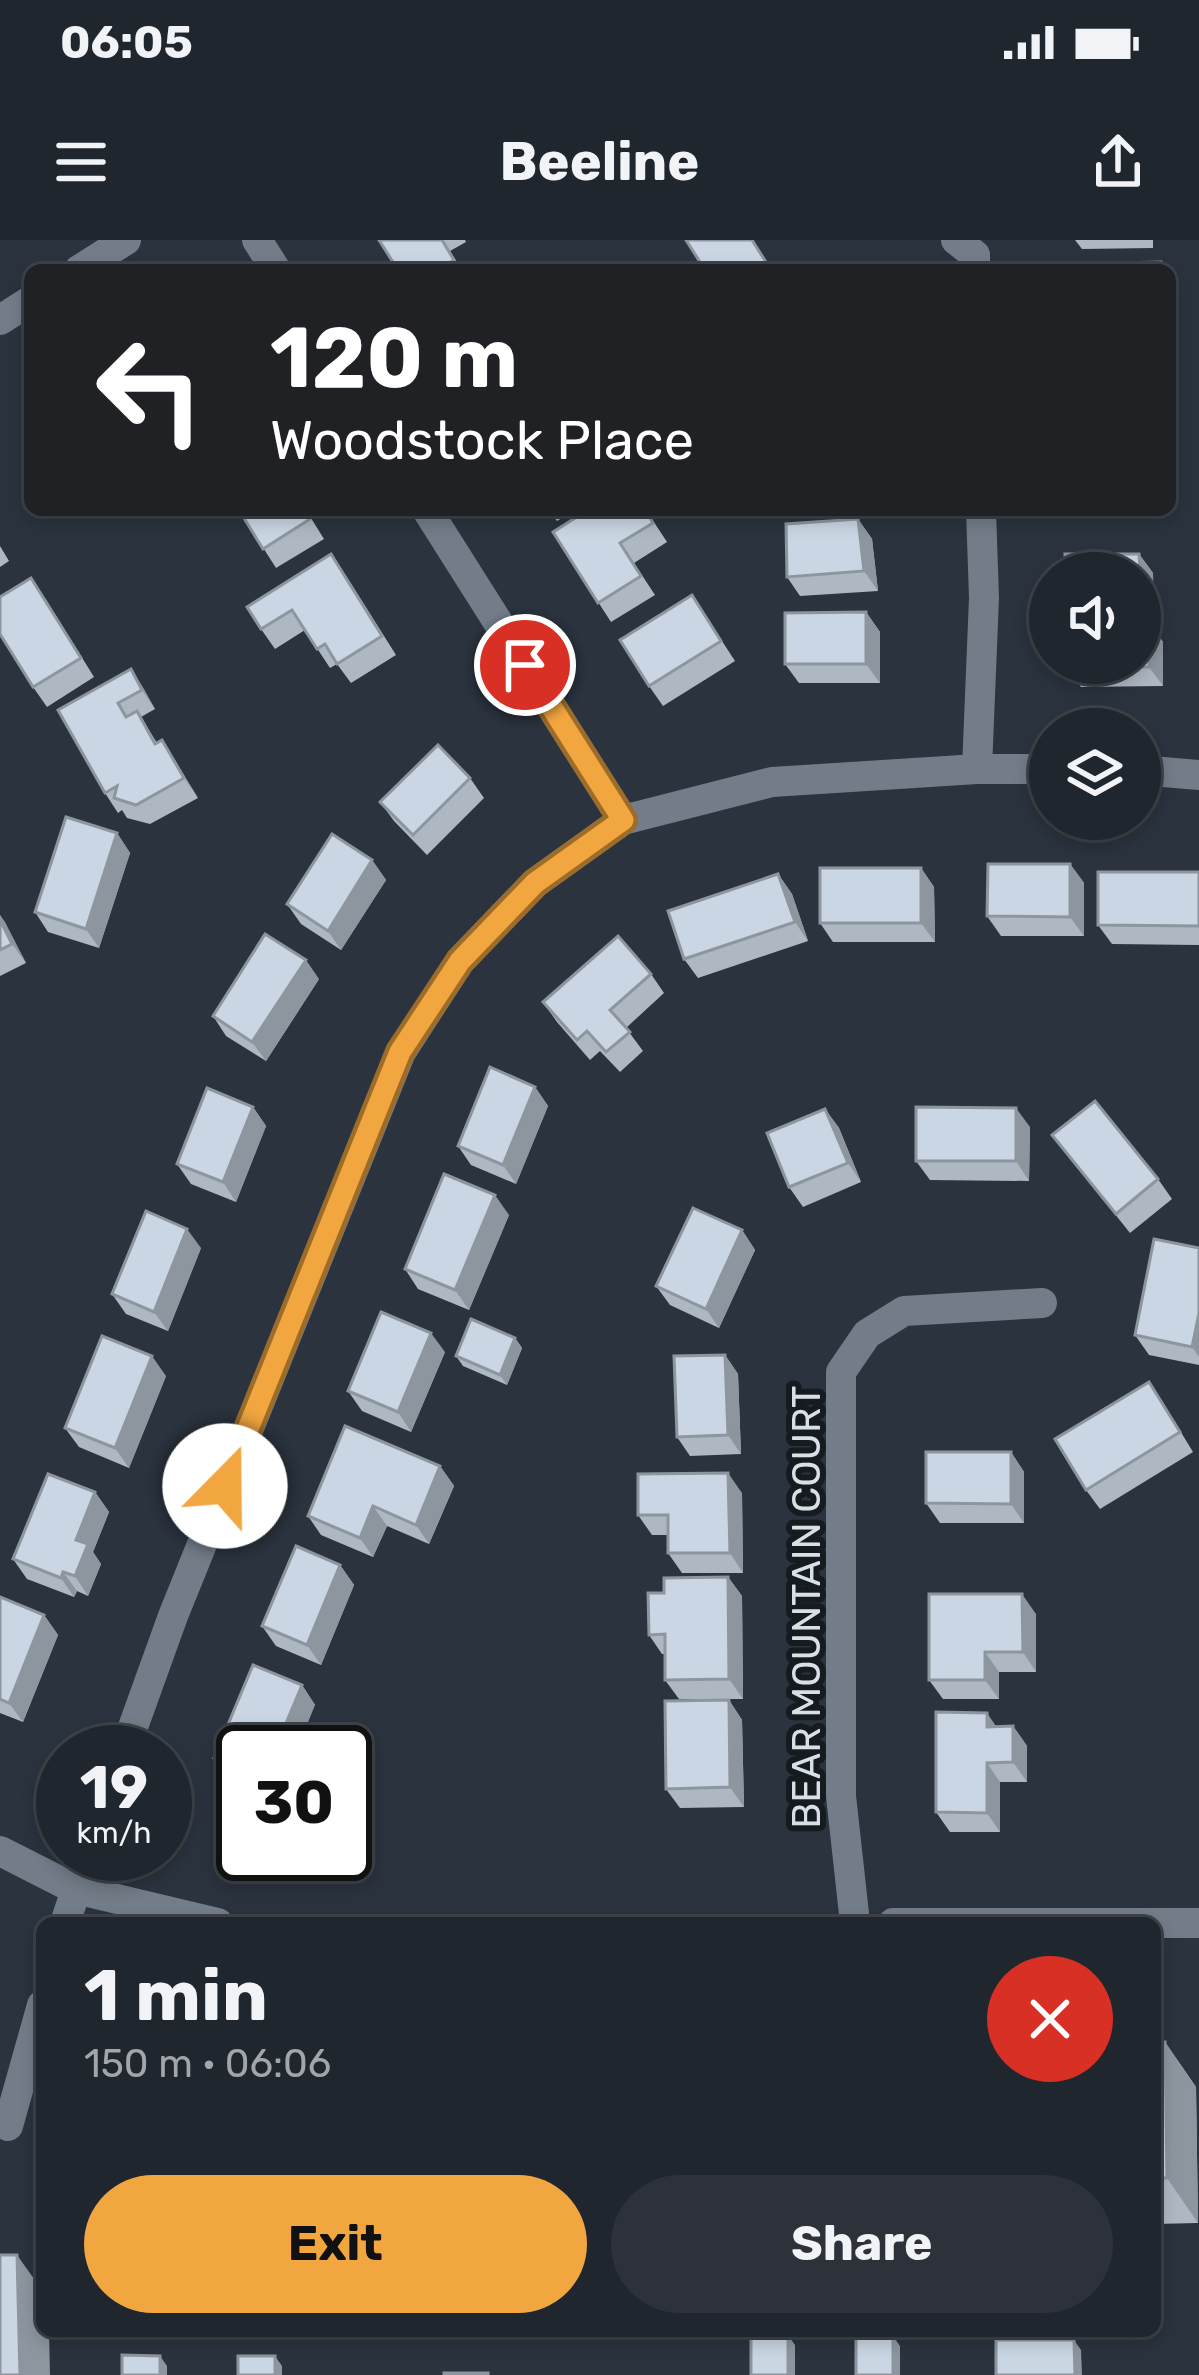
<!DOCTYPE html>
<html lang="en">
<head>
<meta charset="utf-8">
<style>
  :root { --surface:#20262e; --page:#2d323a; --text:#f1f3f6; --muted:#a2a5aa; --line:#3d434a; --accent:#f1a63f }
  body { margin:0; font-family:Rubik,sans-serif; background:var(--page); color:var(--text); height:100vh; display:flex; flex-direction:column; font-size:45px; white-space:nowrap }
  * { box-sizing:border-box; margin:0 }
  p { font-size:39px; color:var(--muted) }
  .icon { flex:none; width:66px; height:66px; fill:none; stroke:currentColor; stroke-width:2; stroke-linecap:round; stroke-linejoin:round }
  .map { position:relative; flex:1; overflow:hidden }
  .drawer { position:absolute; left:36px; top:1677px; width:1125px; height:420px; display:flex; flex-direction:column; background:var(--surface); border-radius:18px; box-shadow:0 6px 18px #0003,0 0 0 3px var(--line) }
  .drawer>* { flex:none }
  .hud { position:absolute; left:24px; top:24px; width:1152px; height:252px; border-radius:18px; box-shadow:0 6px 18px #0003,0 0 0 3px var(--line); background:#202124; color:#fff; overflow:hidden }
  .tools { position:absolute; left:1029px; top:312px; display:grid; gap:24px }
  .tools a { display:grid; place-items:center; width:132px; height:132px; border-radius:50%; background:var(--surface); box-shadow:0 6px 18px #0003,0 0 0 3px var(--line); font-size:60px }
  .speed { position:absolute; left:36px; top:1485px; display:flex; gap:24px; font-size:60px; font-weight:700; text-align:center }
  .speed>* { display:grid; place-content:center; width:156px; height:156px; border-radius:50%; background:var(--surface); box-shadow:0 6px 18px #0003,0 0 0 3px var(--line); line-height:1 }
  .speed small { font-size:30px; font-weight:400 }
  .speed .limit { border:6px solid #111; border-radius:18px; background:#fff; color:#111 }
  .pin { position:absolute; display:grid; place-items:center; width:102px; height:102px; color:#fff; margin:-51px; border:6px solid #fff; border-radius:50%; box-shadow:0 3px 12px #0007 }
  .me { position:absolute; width:132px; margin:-66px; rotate:22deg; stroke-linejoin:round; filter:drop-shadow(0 0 9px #0008) }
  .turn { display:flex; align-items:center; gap:42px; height:252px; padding:0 48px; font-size:54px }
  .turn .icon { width:156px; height:156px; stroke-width:2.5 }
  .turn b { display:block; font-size:84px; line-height:102px }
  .round { display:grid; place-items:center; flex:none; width:126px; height:126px; border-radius:63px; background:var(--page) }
  .head { display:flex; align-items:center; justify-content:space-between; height:204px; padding:0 48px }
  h1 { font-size:72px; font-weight:700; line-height:90px }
  .button { display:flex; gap:24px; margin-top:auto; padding:24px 48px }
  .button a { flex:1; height:138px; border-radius:72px; background:var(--accent); color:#111; font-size:48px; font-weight:700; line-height:138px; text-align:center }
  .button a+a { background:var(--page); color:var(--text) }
  .status { display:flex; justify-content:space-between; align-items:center; height:84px; padding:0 60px; background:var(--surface); direction:ltr }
  .status svg { height:33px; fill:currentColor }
  header { display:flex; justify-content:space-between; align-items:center; height:156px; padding:0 48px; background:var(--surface); font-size:54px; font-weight:700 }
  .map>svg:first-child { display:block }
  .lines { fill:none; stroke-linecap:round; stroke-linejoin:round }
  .minor { stroke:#727d89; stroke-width:30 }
  .tertiary { stroke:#727d89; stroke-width:30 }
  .wall { fill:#aeb8c3 }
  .shaded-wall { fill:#8d969f }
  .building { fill:#cad6e3; stroke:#8d969f; stroke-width:3 }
  .route-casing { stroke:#9d6c29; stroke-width:30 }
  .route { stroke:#f1a63f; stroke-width:21 }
  .labels { text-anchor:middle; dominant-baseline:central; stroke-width:12; stroke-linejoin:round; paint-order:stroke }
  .street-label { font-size:39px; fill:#d9dfe6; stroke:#161b1f }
</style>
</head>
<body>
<div class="status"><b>06:05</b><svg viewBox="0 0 49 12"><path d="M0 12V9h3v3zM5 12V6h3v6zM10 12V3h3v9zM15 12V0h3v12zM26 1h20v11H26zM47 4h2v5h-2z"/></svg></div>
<header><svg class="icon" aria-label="menu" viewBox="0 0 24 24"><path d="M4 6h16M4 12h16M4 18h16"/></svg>Beeline<svg class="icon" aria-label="share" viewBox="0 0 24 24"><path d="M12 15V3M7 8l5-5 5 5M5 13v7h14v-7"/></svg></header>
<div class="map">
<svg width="1199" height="2135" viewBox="0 0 1199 2135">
  <rect width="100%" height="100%" fill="#2a333e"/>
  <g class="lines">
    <g class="minor">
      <path d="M 257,0 L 276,30"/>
      <path d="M 956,0 L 975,15 L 975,30"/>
      <path d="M 427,270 L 623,580"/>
      <path d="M 977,529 L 984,358 L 981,270"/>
      <path d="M 1140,530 L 1199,535"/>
      <path d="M 124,1512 L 173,1376 L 401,812 L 460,721 L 535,643 L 623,580 L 772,542 L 977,529 L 1050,529"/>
      <path d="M 0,1611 L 75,1649 L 218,1683"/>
      <path d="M 65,1683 L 88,1614"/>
      <path d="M 855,1683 L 841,1556 L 841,1132 L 867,1094 L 904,1071 L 1042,1063"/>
      <path d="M 893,1683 L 1199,1683"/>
      <path d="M 8,1886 L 42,1765"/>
    </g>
    <g class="tertiary">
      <path d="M 79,30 L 126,0"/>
      <path d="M 0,80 L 30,61"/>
    </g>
  </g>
  <g class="wall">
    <path d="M 379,0 L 465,0 L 466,2 L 450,11 L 462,30 L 398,30 Z"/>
    <path d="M 1075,0 L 1153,0 L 1153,8 L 1082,9 Z"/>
    <path d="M 1170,151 L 1176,160 L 1178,262 L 1170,262 Z"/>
    <path d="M 239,270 L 306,270 L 324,299 L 276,328 Z"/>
    <path d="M 549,270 L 575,270 L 557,281 Z"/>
    <path d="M 646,270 L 667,302 L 634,323 L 655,355 L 611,382 L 553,292 Z"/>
    <path d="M 858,279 L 872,299 L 878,351 L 800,356 L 787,337 Z"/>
    <path d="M 0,306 L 9,321 L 0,327 Z"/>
    <path d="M 1139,314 L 1153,333 L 1154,389 L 1163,402 L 1163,446 L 1081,447 L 1067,427 Z"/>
    <path d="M 345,334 L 396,415 L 351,443 L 337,424 L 330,428 L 305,390 L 275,409 L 261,389 Z"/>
    <path d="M 692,355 L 735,421 L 663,466 L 649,446 Z"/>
    <path d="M 45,358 L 94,437 L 47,467 L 33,447 Z"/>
    <path d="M 866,372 L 880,392 L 880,443 L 799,443 L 785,424 Z"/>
    <path d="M 131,429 L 155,469 L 141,477 L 157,503 L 162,500 L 198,558 L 150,584 L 127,578 L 122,570 L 118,573 L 105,553 L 58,470 Z"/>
    <path d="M 470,538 L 484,558 L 427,615 L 394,581 L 380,562 Z"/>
    <path d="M 117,593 L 130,613 L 99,708 L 48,692 L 35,672 Z"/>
    <path d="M 372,620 L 386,640 L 341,710 L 301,684 L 287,664 Z"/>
    <path d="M 1070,624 L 1084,643 L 1084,696 L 1001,696 L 987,676 Z"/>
    <path d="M 921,628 L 934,647 L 935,702 L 833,702 L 820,683 Z"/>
    <path d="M 1199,632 L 1199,705 L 1112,704 L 1098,685 Z"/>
    <path d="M 778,634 L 792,654 L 808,701 L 698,738 L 684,719 Z"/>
    <path d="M 0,675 L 26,723 L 0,736 Z"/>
    <path d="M 651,734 L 664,753 L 626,788 L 643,811 L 620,832 L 600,811 L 590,820 L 557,782 L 543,762 Z"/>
    <path d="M 319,739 L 266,821 L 226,796 L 213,776 Z"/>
    <path d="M 535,847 L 548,866 L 516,944 L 471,925 L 458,906 Z"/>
    <path d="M 253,867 L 266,886 L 236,962 L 191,944 L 177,924 Z"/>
    <path d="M 825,869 L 839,888 L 861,942 L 803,967 L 789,947 Z"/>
    <path d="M 1030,887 L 1029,941 L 930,940 L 916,921 Z"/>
    <path d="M 1052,895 L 1158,939 L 1172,959 L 1130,993 Z"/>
    <path d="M 509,975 L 469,1070 L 418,1049 L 405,1029 Z"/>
    <path d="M 742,990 L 755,1010 L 719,1088 L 670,1065 L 656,1046 Z"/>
    <path d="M 201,1008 L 168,1091 L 126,1074 L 112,1054 Z"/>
    <path d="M 1199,1008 L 1199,1125 L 1149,1115 L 1135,1095 Z"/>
    <path d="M 515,1098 L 522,1108 L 507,1145 L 463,1126 L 456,1116 Z"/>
    <path d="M 445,1112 L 411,1192 L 362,1171 L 348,1151 Z"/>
    <path d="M 725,1115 L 738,1134 L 741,1214 L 690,1216 L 677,1197 Z"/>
    <path d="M 166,1136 L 129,1228 L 79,1207 L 65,1188 Z"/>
    <path d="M 1162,1161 L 1193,1212 L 1100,1269 L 1086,1250 Z"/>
    <path d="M 1011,1212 L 1024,1232 L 1024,1283 L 940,1283 L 926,1263 Z"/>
    <path d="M 440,1226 L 454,1246 L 429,1304 L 387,1286 L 373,1317 L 321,1295 L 308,1276 Z"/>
    <path d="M 95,1252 L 109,1272 L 93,1312 L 101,1324 L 88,1356 L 77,1351 L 74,1357 L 27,1339 L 13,1319 Z"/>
    <path d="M 742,1253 L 743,1333 L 682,1333 L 668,1313 L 668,1295 L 652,1295 L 638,1275 Z"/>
    <path d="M 340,1325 L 354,1345 L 321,1425 L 276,1406 L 262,1386 Z"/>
    <path d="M 728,1337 L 742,1356 L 743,1459 L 679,1459 L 665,1440 L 665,1414 L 662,1414 L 649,1395 L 664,1353 Z"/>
    <path d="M 0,1357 L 44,1375 L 58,1395 L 23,1482 L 0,1473 Z"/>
    <path d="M 1036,1374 L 1036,1432 L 999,1432 L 999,1459 L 943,1459 L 929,1440 Z"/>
    <path d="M 302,1445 L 315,1465 L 243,1512 L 243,1544 L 228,1538 L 214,1518 Z"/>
    <path d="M 729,1460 L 742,1480 L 744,1567 L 680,1568 L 666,1549 Z"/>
    <path d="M 996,1486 L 1013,1486 L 1027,1506 L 1027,1542 L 1000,1542 L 1000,1592 L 950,1592 L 936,1572 Z"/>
    <path d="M 1155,1802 L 1165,1802 L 1196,1847 L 1198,1983 L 1155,1984 Z"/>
    <path d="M 70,2091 L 117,2091 L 117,2095 L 72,2094 Z"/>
  </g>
  <g class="shaded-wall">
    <path d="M 1170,36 L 1174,42 L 1175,69 L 1170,62 Z"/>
    <path d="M 1170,151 L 1176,160 L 1178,262 L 1170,250 Z"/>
    <path d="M 858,279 L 872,299 L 878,351 L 864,331 Z"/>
    <path d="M 1139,314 L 1153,333 L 1154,389 L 1163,402 L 1163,446 L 1149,427 L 1141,382 Z"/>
    <path d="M 866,372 L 880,392 L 880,443 L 866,424 Z"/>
    <path d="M 131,429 L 144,449 L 155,469 L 142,450 Z"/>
    <path d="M 162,500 L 175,520 L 198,558 L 184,538 Z"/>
    <path d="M 117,593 L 130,613 L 99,708 L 86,689 Z"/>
    <path d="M 372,620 L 386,640 L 341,710 L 328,691 Z"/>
    <path d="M 1070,624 L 1084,643 L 1084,696 L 1070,677 Z"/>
    <path d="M 921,628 L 934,647 L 935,702 L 921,683 Z"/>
    <path d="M 778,634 L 792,654 L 808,701 L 795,682 Z"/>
    <path d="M 0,675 L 5,682 L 26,723 L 12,704 L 0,680 Z"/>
    <path d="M 306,720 L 319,739 L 266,821 L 252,802 Z"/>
    <path d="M 535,847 L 548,866 L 516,944 L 503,925 Z"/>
    <path d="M 253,867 L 266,886 L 236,962 L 223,942 Z"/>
    <path d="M 1016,868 L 1030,887 L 1029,941 L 1016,921 Z"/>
    <path d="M 825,869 L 839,888 L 861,942 L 848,923 Z"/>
    <path d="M 495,955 L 509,975 L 469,1070 L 455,1050 Z"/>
    <path d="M 187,989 L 201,1008 L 168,1091 L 154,1072 Z"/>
    <path d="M 742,990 L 755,1010 L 719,1088 L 706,1069 Z"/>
    <path d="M 1199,1073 L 1199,1117 L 1192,1107 Z"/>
    <path d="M 431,1093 L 445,1112 L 411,1192 L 398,1172 Z"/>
    <path d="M 515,1098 L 522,1108 L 507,1145 L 500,1135 Z"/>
    <path d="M 725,1115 L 738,1134 L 741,1214 L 728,1195 Z"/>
    <path d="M 152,1116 L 166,1136 L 129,1228 L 115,1208 Z"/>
    <path d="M 1011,1212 L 1024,1232 L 1024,1283 L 1011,1264 Z"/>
    <path d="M 440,1226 L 454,1246 L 429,1304 L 416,1285 Z"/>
    <path d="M 728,1233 L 742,1253 L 743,1333 L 730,1313 Z"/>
    <path d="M 95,1252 L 109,1272 L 93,1312 L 101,1324 L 88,1356 L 75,1336 L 76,1300 Z"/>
    <path d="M 373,1266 L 387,1286 L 373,1317 L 360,1298 Z"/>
    <path d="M 340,1325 L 354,1345 L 321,1425 L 307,1405 Z"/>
    <path d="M 63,1332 L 77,1351 L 74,1357 L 61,1338 Z"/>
    <path d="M 728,1337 L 742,1356 L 743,1459 L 729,1439 Z"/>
    <path d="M 1022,1354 L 1036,1374 L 1036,1432 L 1023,1412 Z"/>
    <path d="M 44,1375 L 58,1395 L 23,1482 L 9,1463 Z"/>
    <path d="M 985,1412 L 999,1432 L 999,1459 L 985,1440 Z"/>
    <path d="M 302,1445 L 315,1465 L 296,1512 L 274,1512 Z"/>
    <path d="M 729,1460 L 742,1480 L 744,1567 L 730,1547 Z"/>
    <path d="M 987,1473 L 1000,1492 L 987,1487 Z"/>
    <path d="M 1013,1486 L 1027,1506 L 1027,1542 L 1013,1522 Z"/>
    <path d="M 987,1523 L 1000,1542 L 1000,1592 L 987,1573 Z"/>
    <path d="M 1165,1802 L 1196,1847 L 1198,1983 L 1167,1938 Z"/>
    <path d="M 17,2015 L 42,2050 L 42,2091 L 49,2091 L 50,2135 L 20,2135 Z"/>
    <path d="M 788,2095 L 795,2105 L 795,2135 L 788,2135 Z"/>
    <path d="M 893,2096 L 900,2106 L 900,2135 L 893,2135 Z"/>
    <path d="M 1074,2100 L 1081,2110 L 1082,2135 L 1075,2135 Z"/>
    <path d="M 160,2116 L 167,2126 L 167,2135 L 160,2135 Z"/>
    <path d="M 275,2116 L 282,2126 L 282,2135 L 275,2135 Z"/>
  </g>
  <g class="building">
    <path d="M 379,0 L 442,0 L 454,20 L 437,30 L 398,30 Z"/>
    <path d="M 686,0 L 752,0 L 771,30 L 705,30 Z"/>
    <path d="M 1161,22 L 1161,30 L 1066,30 L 1066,24 Z"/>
    <path d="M 239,270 L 305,270 L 310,279 L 263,309 Z"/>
    <path d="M 588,270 L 645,270 L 653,283 L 620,303 L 641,336 L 598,363 L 553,292 Z"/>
    <path d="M 858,279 L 864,331 L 787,337 L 786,284 Z"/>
    <path d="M 331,314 L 382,396 L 337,424 L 325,404 L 317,409 L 292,370 L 261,389 L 247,367 Z"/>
    <path d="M 1065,314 L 1139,314 L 1140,333 L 1066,333 Z"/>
    <path d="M 31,338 L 81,418 L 33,447 L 0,394 L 0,357 Z"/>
    <path d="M 1140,346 L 1141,382 L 1149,382 L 1149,427 L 1067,427 L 1067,423 L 1140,423 Z"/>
    <path d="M 692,355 L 721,401 L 649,446 L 620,400 Z"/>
    <path d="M 866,372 L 866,424 L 785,424 L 785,373 Z"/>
    <path d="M 131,429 L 142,450 L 118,463 L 126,477 L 137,471 L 155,504 L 162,500 L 184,538 L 136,565 L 114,558 L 117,546 L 105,553 L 58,470 Z"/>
    <path d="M 438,505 L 470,538 L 413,595 L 380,562 Z"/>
    <path d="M 66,577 L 117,593 L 86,689 L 35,672 Z"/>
    <path d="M 332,594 L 372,620 L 328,691 L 287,664 Z"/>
    <path d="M 988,624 L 1070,624 L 1070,677 L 987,676 Z"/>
    <rect x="820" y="628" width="101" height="55"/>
    <path d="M 1098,632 L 1199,632 L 1199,686 L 1098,685 Z"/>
    <path d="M 778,634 L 795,682 L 684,719 L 668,671 Z"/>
    <path d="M 0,680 L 12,704 L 0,710 Z"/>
    <path d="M 265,694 L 306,720 L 252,802 L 213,776 Z"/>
    <path d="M 618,696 L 651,734 L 610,770 L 630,792 L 606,812 L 587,791 L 577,800 L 543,762 Z"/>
    <path d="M 490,827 L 535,847 L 503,925 L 458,906 Z"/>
    <path d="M 207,848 L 253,867 L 223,942 L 177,924 Z"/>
    <path d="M 1095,861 L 1158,939 L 1116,974 L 1052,895 Z"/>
    <path d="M 916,867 L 1016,868 L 1016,921 L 916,921 Z"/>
    <path d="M 825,869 L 848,923 L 789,947 L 767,893 Z"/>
    <path d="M 444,934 L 495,955 L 455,1050 L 405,1029 Z"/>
    <path d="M 693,968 L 742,990 L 706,1069 L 656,1046 Z"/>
    <path d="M 146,971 L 187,989 L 154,1072 L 112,1054 Z"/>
    <path d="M 1154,999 L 1199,1008 L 1199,1073 L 1192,1107 L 1135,1095 Z"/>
    <path d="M 381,1072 L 431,1093 L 398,1172 L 348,1151 Z"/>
    <path d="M 471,1079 L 515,1098 L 500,1135 L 456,1116 Z"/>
    <path d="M 102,1096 L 152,1116 L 115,1208 L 65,1188 Z"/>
    <path d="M 725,1115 L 728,1195 L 677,1197 L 674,1116 Z"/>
    <path d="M 1149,1142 L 1180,1192 L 1086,1250 L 1055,1199 Z"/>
    <path d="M 345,1186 L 440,1226 L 416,1285 L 373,1266 L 360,1298 L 308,1276 Z"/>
    <path d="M 926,1212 L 1011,1212 L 1011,1264 L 926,1263 Z"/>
    <path d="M 728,1233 L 730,1313 L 668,1313 L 668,1275 L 638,1275 L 638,1234 Z"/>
    <path d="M 48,1234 L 95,1252 L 76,1300 L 88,1304 L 75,1336 L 63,1332 L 61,1338 L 13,1319 Z"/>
    <path d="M 296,1306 L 340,1325 L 307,1405 L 262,1386 Z"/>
    <path d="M 728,1337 L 729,1439 L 665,1440 L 665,1394 L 649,1395 L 648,1353 L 664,1353 L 664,1338 Z"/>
    <path d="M 929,1354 L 1022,1354 L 1023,1412 L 985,1412 L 985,1440 L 929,1440 Z"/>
    <path d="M 0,1357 L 44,1375 L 9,1463 L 0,1459 Z"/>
    <path d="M 253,1425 L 302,1445 L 274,1512 L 243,1512 L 243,1530 L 214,1518 Z"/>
    <path d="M 729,1460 L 730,1547 L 666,1549 L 665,1461 Z"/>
    <path d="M 936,1472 L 987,1473 L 987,1487 L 1013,1486 L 1013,1522 L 987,1523 L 987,1573 L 936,1572 Z"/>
    <path d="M 1155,1802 L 1165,1802 L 1167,1938 L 1155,1938 Z"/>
    <path d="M 0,2015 L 17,2015 L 20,2135 L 0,2135 Z"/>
    <rect x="751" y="2095" width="37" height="40"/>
    <rect x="856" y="2096" width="37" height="39"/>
    <path d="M 996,2100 L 1074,2100 L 1075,2135 L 996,2135 Z"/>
    <path d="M 122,2115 L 160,2116 L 160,2135 L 122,2135 Z"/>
    <rect x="238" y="2116" width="37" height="19"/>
    <rect x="444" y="2133" width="44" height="2"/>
  </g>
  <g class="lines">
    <defs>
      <path id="route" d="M 225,1246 L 400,812 L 460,721 L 535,643 L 623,580 L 525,425"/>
    </defs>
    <use href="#route" class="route-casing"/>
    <use href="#route" class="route"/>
  </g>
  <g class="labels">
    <g class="street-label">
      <text transform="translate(807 1367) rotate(-90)">BEAR MOUNTAIN COURT</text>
    </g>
  </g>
</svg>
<div class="tools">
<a><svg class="icon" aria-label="sound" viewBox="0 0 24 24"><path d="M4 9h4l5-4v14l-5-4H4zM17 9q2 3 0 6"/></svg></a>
<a><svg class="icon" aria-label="layers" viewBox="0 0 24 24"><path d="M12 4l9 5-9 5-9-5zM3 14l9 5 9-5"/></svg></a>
</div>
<div class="speed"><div>19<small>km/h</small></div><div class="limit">30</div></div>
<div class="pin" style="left:525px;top:425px;background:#d93025"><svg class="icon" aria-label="arrive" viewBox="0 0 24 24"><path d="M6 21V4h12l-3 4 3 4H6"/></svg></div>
<svg class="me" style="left:225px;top:1246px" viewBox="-20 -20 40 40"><circle r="19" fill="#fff"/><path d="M0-13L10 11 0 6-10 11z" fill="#f1a63f"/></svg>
<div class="hud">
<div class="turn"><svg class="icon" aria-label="left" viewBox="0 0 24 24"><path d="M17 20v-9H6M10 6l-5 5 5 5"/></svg><div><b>120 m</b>Woodstock Place</div></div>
</div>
<section class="drawer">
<div class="head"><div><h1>1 min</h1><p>150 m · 06:06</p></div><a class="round" style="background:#d93025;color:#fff"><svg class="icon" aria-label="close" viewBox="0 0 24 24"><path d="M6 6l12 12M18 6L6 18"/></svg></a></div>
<div class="button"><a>Exit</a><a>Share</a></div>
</section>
</div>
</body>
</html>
